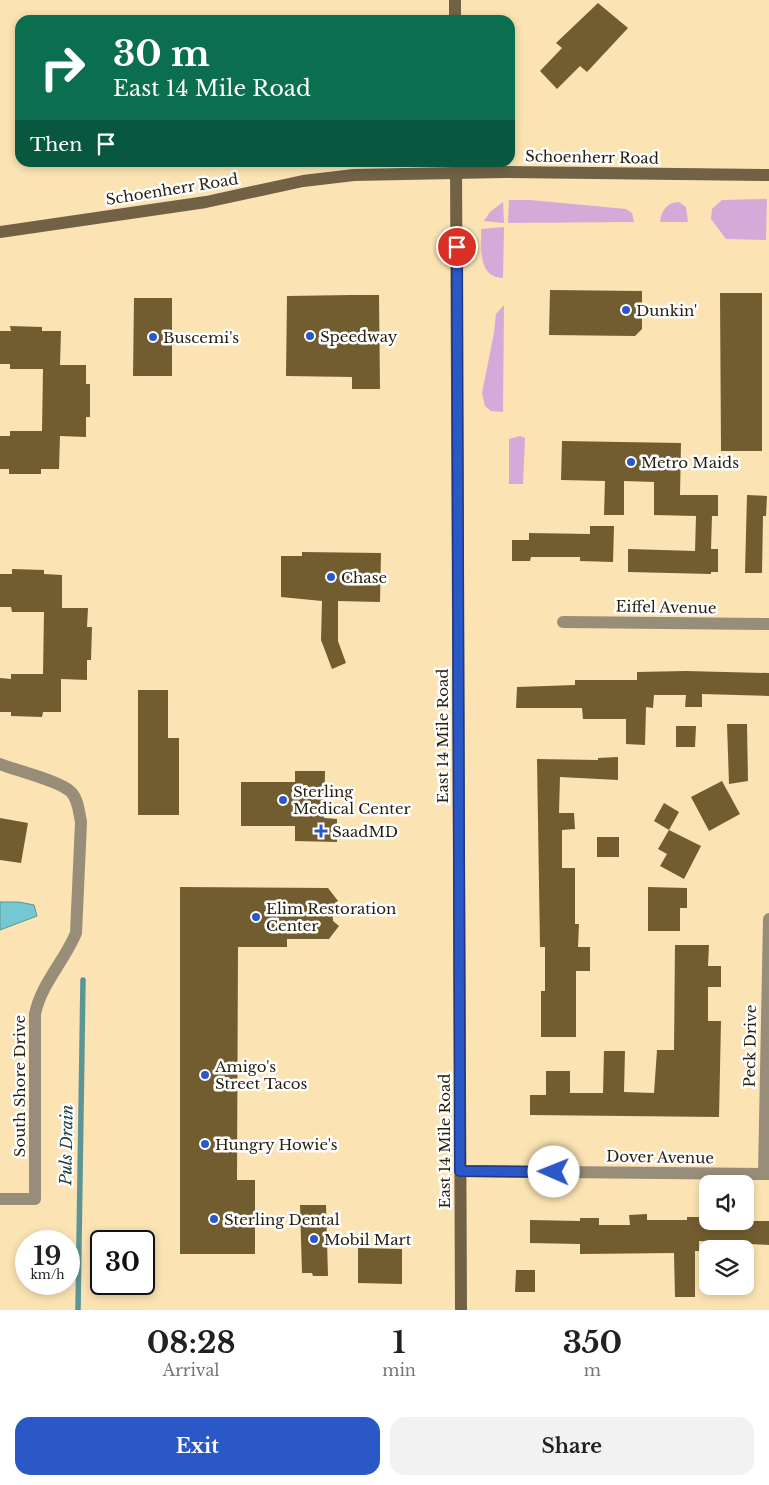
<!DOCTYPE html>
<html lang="en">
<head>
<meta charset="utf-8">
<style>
  :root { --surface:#fff; --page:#f2f2f2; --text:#202124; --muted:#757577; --accent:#2b58c7 }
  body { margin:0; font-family:"Libre Baskerville",serif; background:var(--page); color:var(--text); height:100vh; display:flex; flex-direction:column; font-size:19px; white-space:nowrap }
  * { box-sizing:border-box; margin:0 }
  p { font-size:16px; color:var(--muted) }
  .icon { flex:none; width:28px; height:28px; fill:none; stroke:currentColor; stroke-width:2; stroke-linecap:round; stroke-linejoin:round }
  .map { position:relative; height:1310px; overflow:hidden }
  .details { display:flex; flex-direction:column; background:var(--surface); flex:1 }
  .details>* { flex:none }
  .hud { position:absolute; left:15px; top:15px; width:500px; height:152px; border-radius:15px; box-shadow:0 2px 8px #0003; background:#0b6e4f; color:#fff; overflow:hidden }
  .fabs { position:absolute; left:699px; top:1175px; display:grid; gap:10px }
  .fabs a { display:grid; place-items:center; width:55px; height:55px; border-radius:10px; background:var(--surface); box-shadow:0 2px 8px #0003; font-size:25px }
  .speed { position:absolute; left:15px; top:1230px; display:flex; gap:10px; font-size:25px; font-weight:700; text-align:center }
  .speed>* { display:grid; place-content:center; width:65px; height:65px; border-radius:50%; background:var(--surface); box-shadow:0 2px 8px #0003; line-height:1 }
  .speed small { font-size:12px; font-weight:400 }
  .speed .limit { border:2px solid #111; border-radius:8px; background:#fff; color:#111 }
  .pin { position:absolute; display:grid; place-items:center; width:42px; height:42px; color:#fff; margin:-21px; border:2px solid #fff; border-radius:50%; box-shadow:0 1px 5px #0007 }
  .me { position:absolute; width:55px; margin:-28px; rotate:271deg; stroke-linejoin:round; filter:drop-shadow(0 0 4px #0008) }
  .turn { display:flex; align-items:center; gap:18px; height:105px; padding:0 15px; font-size:22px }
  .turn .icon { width:65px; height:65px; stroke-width:2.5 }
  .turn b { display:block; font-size:35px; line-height:42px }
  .then { display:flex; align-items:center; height:48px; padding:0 15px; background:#0003; gap:10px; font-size:19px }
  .eta { display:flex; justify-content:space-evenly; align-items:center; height:85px; text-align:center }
  .eta b { font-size:30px; font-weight:700; line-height:35px }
  .button { display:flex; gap:10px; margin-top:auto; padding:10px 15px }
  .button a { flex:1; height:58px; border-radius:15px; background:var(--accent); color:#fff; font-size:20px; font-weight:700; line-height:58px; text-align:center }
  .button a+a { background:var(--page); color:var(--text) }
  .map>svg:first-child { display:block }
  .green { fill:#d5a9d8 }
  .water { fill:#73c8d1; stroke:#5c9596 }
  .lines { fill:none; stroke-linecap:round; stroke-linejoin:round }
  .stream { stroke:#5c9596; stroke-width:5.5 }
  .building { fill:#725d31 }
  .street { stroke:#978d79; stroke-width:12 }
  .secondary { stroke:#716246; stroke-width:12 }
  .route-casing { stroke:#1c3981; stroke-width:12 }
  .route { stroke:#2b58c7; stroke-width:9 }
  .poi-dot { fill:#2b58c7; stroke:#fff; stroke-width:2 }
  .labels { text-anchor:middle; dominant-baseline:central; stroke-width:5; stroke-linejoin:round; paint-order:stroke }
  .street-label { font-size:15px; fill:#271e0b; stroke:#fff }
  .poi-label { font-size:15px; fill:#271e0b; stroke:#fff; text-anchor:start }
  .water-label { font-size:16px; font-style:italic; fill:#194145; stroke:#fff }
</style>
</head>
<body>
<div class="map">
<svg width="769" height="1310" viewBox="0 0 769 1310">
  <rect width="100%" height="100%" fill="#fbe3b3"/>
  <g class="green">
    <path d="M 767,199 L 766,240 L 726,239 L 711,219 L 712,209 L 722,200 Z"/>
    <path d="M 509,200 L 530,200 L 626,209 L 632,213 L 634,222 L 508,223 Z"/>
    <path d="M 503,202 L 504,223 L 484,221 L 490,212 Z"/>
    <path d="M 679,202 L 686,207 L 688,222 L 660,222 C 661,211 667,202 679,202 Z"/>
    <path d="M 504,227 L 503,278 C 477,277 482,248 481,229 Z"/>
    <path d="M 504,305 L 503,412 L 491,411 L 485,406 L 482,393 L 494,333 L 496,314 Z"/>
    <path d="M 520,436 L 525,438 L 523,484 L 509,484 L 509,439 Z"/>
  </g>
  <path class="water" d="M 0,902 L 19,902 L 34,905 L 37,916 L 0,930 Z"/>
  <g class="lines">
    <path class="stream" d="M 78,1310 L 83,980"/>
  </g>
  <g class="building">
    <path d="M 598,3 L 628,28 L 587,72 L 580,66 L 557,89 L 540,71 L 562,48 L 556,43 Z"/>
    <path d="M 550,290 L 642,291 L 642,329 L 635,336 L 549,335 Z"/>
    <path d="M 720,293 L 762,293 L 762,451 L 721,451 Z"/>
    <path d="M 351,295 L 379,295 L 380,389 L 352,389 L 352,377 L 286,376 L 287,296 Z"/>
    <path d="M 134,298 L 172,298 L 172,376 L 133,376 Z"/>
    <path d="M 10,326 L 42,327 L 42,331 L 61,331 L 60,365 L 86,365 L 86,384 L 90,384 L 90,417 L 86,417 L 86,437 L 60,436 L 59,469 L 41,469 L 41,474 L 9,474 L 9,469 L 0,469 L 0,436 L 10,436 L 10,431 L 42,431 L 43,369 L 10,369 L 10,364 L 0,364 L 0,331 L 11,331 Z"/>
    <path d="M 562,441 L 681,443 L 680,495 L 718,495 L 718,516 L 712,516 L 711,549 L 718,549 L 718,572 L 711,572 L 711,574 L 628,572 L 628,549 L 695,551 L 696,516 L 654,515 L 654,482 L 624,481 L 624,515 L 604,515 L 605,481 L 561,480 Z"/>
    <path d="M 747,495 L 767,496 L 766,516 L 763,516 L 762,573 L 745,573 Z"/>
    <path d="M 590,526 L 614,526 L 613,562 L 580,561 L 580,557 L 531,557 L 530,561 L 512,561 L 512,540 L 529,540 L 529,533 L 590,534 Z"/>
    <path d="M 302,552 L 381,553 L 380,602 L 338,601 L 338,641 L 346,663 L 332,669 L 321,640 L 322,601 L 281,597 L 281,556 L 302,556 Z"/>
    <path d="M 12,569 L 44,570 L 44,574 L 62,575 L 62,608 L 88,608 L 87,627 L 92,627 L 91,660 L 87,660 L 87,680 L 61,679 L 61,712 L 43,712 L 42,717 L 11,716 L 11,712 L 0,712 L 0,678 L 11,679 L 11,674 L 43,674 L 44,612 L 12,612 L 11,607 L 0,607 L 0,574 L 12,574 Z"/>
    <path d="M 686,671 L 769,673 L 769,696 L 702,694 L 702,707 L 685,707 L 686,695 L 654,695 L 653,708 L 646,707 L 645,745 L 626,744 L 626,719 L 583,719 L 582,708 L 516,708 L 517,687 L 575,685 L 575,680 L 637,680 L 637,672 Z"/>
    <path d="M 138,690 L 168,690 L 168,738 L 179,738 L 179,815 L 138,815 Z"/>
    <path d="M 727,724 L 747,724 L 748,781 L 729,784 Z"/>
    <path d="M 676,726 L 696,726 L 695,747 L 676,747 Z"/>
    <path d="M 618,757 L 618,780 L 560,777 L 559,813 L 574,813 L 575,829 L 562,830 L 562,868 L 575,868 L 575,924 L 579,924 L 578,947 L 590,947 L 590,971 L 576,971 L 576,1037 L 541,1037 L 541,991 L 545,991 L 545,947 L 540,947 L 537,759 L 598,760 L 598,758 Z"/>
    <path d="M 295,771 L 325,771 L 324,818 L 337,819 L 337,842 L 295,841 L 295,826 L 241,826 L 241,782 L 295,782 Z"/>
    <path d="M 722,781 L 740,814 L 709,831 L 691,797 Z"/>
    <path d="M 664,803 L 679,812 L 669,830 L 654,821 Z"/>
    <path d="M 0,818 L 28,823 L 21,863 L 0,860 Z"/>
    <path d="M 669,830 L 701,846 L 684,879 L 660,866 L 667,854 L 658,849 Z"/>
    <rect x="597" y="837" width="22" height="20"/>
    <path d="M 180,887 L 328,888 L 338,901 L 332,906 L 333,921 L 339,926 L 329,939 L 287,939 L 287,947 L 238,947 L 237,1180 L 255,1180 L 255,1254 L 180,1254 Z"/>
    <path d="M 648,887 L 687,888 L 687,908 L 680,908 L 680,931 L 648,931 Z"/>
    <path d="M 675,945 L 709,945 L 708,966 L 721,966 L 721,987 L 708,987 L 708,1021 L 721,1021 L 719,1117 L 530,1115 L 530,1095 L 546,1095 L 546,1071 L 570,1071 L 570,1093 L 603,1093 L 604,1051 L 625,1051 L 624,1092 L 654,1093 L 657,1050 L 674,1050 Z"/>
    <path d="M 300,1205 L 326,1205 L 328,1276 L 313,1276 L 312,1273 L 302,1273 Z"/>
    <path d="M 647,1214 L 647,1220 L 687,1220 L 687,1217 L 708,1217 L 708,1221 L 769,1221 L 769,1245 L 699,1241 L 699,1251 L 695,1251 L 695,1297 L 675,1297 L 674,1253 L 580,1254 L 580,1244 L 530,1243 L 530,1220 L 580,1221 L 580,1218 L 599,1218 L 599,1225 L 630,1225 L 629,1215 Z"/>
    <path d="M 358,1248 L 402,1249 L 402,1284 L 358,1283 Z"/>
    <path d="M 516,1270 L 535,1270 L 535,1292 L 515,1292 Z"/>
  </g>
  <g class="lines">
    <g class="street">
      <path d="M 563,622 L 769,624"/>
      <path d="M 0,764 C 15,770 61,781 71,792 C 78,799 79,812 81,822 L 76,933 C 64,962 41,984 35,1014 L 35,1199 L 0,1199"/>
      <path d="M 460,1171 L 769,1174"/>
      <path d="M 764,1174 L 769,919"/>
    </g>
    <g class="secondary">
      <path d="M 455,0 L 455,20"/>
      <path d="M 456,162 L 461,1310"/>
      <path d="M 0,232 L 206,202 L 303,181 L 354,175 L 505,172 L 769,175"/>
    </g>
  </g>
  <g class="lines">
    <defs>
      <path id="route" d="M 457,247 L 460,1171 L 554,1172"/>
    </defs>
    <use href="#route" class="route-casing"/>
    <use href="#route" class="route"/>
  </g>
  <g class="poi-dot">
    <circle cx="626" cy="310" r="5"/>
    <circle cx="310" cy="336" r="5"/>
    <circle cx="153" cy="337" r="5"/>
    <circle cx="631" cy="462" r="5"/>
    <circle cx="331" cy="577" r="5"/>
    <circle cx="283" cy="800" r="5"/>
    <path d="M318.5 823.5h5v5h5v5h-5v5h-5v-5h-5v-5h5z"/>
    <circle cx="256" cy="917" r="5"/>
    <circle cx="205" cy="1075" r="5"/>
    <circle cx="205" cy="1144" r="5"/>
    <circle cx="214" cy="1219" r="5"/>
    <circle cx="314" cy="1239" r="5"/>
  </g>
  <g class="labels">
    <g class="street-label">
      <text transform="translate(592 157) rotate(1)">Schoenherr Road</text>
      <text transform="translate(172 189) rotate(-9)">Schoenherr Road</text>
      <text transform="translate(666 607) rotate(1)">Eiffel Avenue</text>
      <text transform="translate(442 736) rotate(-90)">East 14 Mile Road</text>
      <text transform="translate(750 1046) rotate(-89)">Peck Drive</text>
      <text transform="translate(19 1086) rotate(-90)">South Shore Drive</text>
      <text transform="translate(444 1141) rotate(-90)">East 14 Mile Road</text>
      <text transform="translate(660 1157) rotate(1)">Dover Avenue</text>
    </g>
    <g class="poi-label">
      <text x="636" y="310">Dunkin'</text>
      <text x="320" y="336">Speedway</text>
      <text x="163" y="337">Buscemi's</text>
      <text x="641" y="462">Metro Maids</text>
      <text x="341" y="577">Chase</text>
      <text x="293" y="791">Sterling<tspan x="293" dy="17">Medical Center</tspan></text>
      <text x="332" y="831">SaadMD</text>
      <text x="266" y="908">Elim Restoration<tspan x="266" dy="17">Center</tspan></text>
      <text x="215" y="1066">Amigo's<tspan x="215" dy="17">Street Tacos</tspan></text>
      <text x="215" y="1144">Hungry Howie's</text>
      <text x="224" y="1219">Sterling Dental</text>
      <text x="324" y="1239">Mobil Mart</text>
    </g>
    <g class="water-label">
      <text transform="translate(66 1145) rotate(-89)">Puls Drain</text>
    </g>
  </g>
</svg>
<div class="fabs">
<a><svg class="icon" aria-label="sound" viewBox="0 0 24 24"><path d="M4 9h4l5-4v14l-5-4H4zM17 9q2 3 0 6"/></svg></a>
<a><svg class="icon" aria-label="layers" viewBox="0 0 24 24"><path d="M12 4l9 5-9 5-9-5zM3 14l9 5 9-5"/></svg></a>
</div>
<div class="speed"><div>19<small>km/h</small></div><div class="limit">30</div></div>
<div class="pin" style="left:457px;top:247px;background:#d93025"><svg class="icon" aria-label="arrive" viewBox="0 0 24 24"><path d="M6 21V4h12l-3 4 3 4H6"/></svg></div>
<svg class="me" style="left:554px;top:1172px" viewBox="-20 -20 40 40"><circle r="19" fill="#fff"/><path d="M0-13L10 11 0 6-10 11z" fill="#2b58c7"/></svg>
<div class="hud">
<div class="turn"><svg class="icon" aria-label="right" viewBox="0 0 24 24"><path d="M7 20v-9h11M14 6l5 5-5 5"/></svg><div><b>30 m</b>East 14 Mile Road</div></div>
<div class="then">Then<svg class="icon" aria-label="arrive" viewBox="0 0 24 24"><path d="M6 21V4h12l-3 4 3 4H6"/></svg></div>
</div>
</div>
<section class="details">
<div class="eta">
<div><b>08:28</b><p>Arrival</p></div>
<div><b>1</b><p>min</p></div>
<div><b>350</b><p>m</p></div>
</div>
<div class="button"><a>Exit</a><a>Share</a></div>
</section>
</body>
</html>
